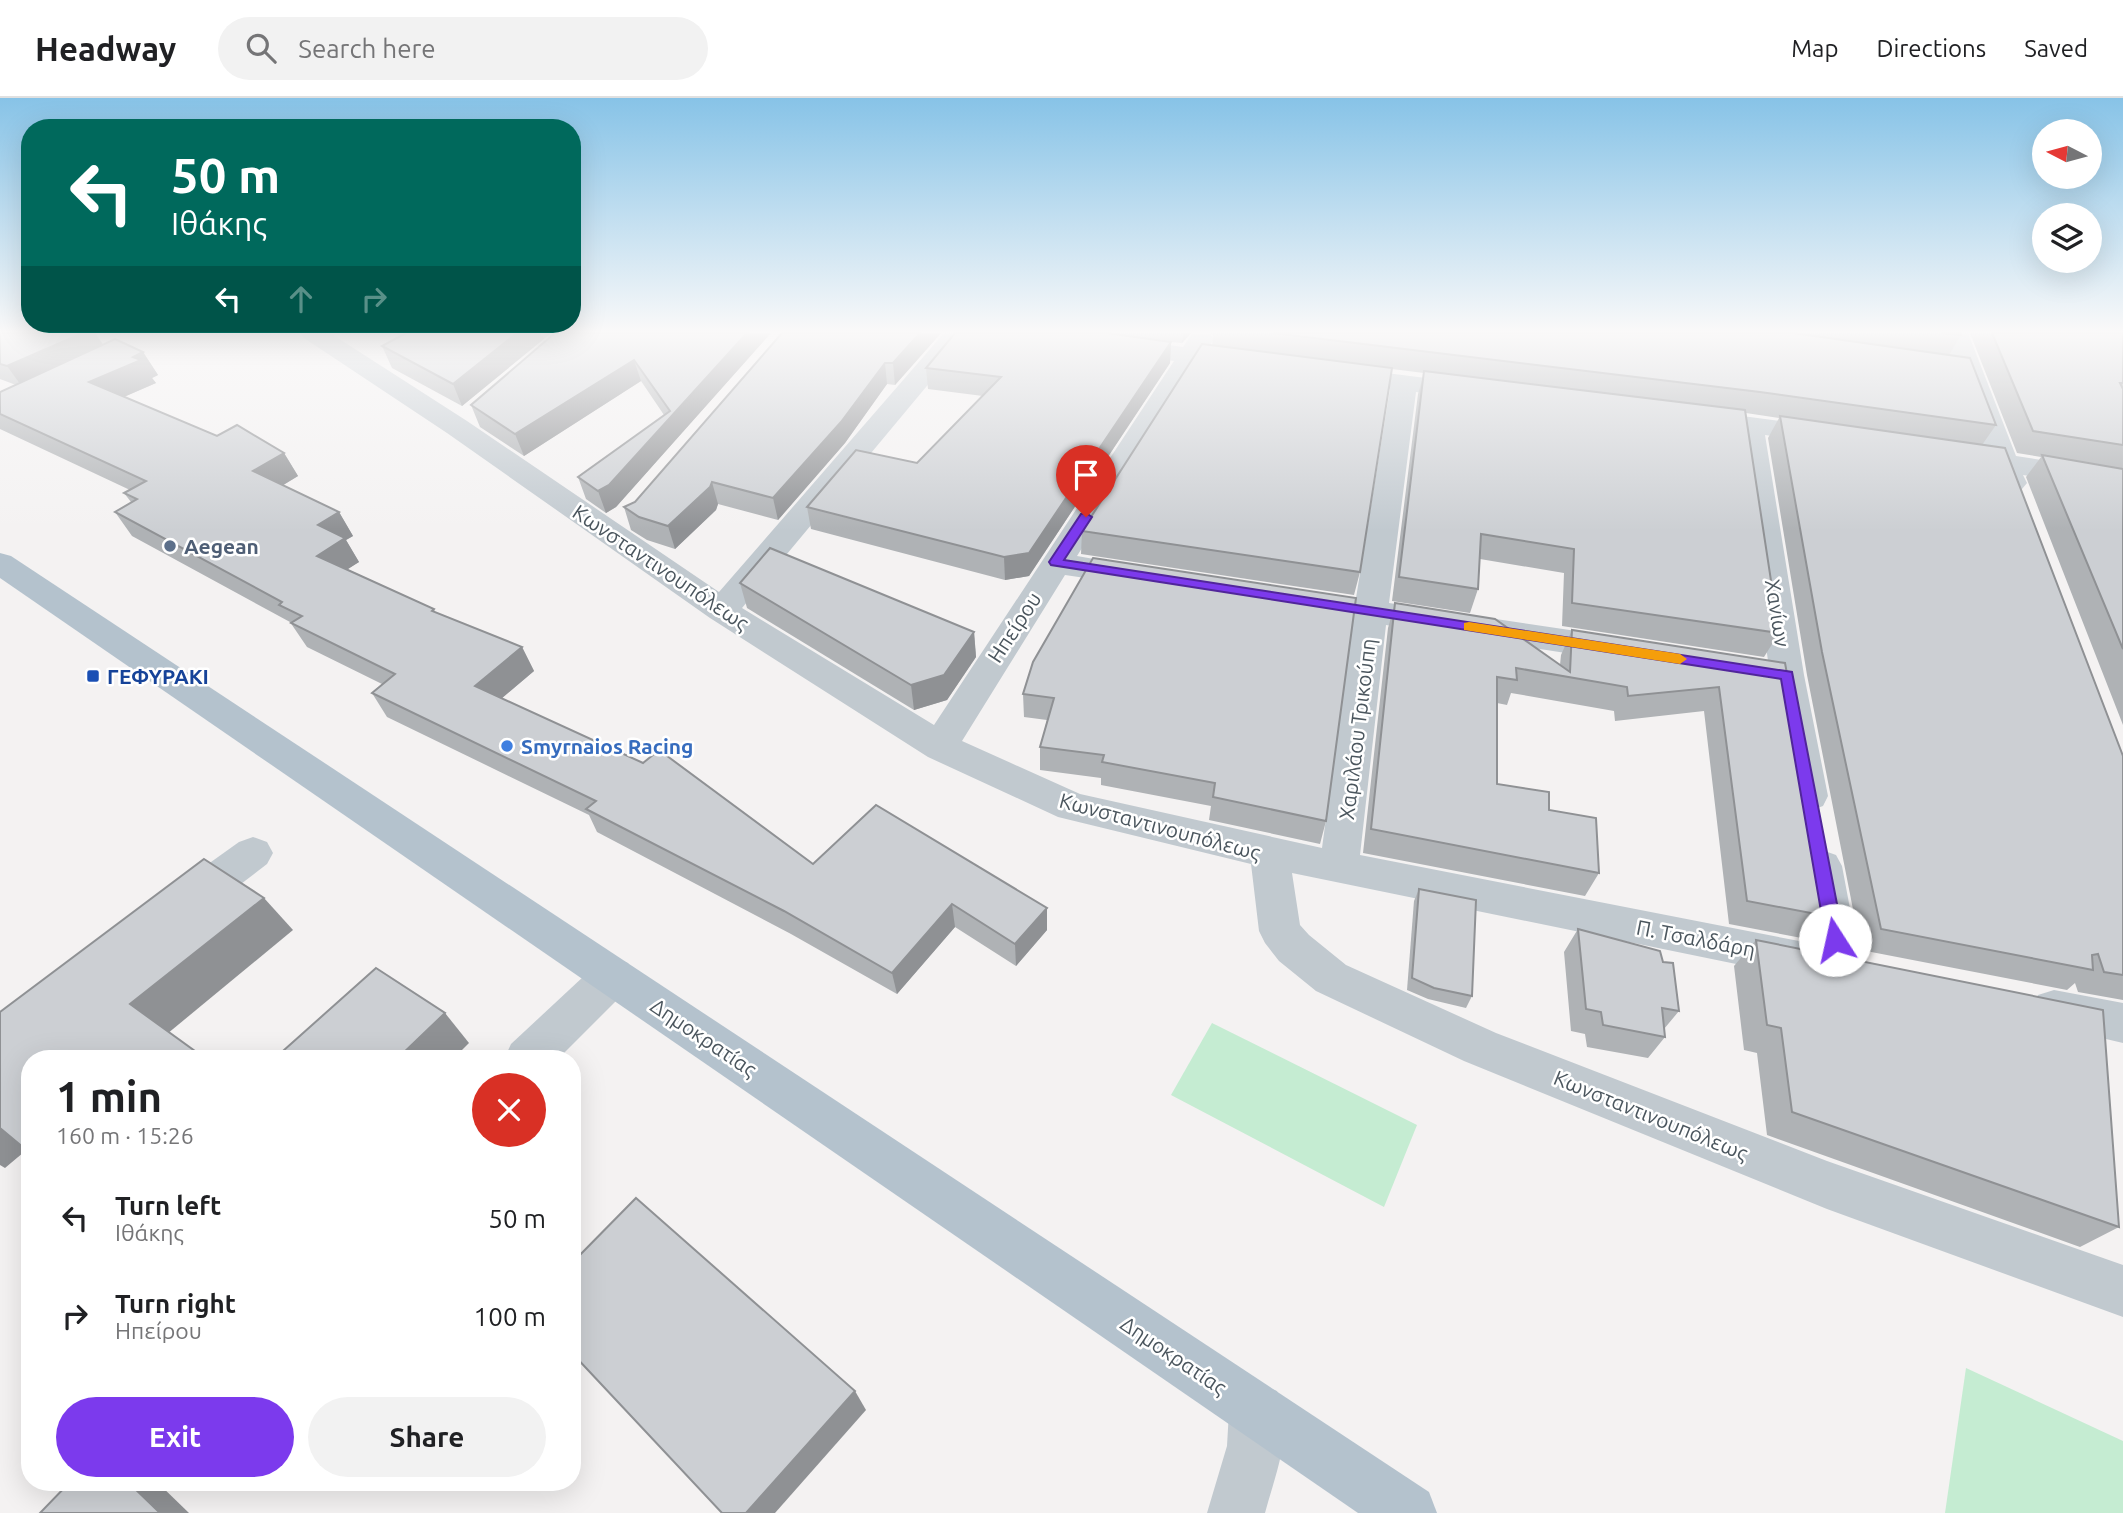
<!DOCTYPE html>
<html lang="en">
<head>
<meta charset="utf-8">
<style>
  :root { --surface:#fff; --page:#f2f2f2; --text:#202124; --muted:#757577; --line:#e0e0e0; --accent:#7c3aed }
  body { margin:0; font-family:Ubuntu,sans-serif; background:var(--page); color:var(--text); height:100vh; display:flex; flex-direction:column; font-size:26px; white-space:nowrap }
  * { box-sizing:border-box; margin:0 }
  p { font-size:23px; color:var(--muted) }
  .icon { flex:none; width:38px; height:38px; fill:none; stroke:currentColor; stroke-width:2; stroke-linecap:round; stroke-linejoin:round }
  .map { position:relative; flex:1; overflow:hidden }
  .sheet { position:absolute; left:21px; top:952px; width:560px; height:441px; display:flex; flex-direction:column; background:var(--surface); border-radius:28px; box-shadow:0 7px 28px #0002 }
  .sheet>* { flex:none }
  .banner { position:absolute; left:21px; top:21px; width:560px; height:214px; border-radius:28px; box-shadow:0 7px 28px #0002; background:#00695c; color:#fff; overflow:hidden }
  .needle { width:46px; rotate:276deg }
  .tools { position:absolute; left:2032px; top:21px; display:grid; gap:14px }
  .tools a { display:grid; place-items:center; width:70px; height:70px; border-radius:50%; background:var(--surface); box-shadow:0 7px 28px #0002; font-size:35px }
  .pin { position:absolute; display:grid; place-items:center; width:60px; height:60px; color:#fff; margin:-72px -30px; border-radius:50% 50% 50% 0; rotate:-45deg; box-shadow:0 0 7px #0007 }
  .pin .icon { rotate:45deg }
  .me { position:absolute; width:77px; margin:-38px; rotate:350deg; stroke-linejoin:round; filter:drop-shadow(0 0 5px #0008) }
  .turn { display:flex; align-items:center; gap:24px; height:147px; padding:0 35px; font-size:32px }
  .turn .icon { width:91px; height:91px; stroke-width:2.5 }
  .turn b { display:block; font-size:49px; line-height:60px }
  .lanes { display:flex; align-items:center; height:66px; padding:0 35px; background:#0003; justify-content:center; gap:35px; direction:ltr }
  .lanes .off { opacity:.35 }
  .round { display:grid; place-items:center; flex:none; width:74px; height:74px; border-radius:37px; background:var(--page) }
  .headline { display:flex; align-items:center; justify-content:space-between; height:119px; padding:0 35px }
  h1 { font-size:42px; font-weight:700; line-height:52px }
  .cta { display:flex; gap:14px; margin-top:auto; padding:14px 35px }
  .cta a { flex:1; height:80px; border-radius:42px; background:var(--accent); color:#fff; font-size:28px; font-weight:700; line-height:80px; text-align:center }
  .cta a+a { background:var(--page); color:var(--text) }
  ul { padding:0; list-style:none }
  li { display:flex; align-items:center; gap:21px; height:98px; padding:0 35px }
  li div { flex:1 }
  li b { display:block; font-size:26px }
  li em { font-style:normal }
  header { display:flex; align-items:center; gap:42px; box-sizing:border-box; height:98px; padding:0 35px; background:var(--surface); border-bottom:2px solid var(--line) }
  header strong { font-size:33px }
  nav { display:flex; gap:38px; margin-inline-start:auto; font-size:24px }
  .search { width:490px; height:63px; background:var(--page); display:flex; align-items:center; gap:18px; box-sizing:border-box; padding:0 24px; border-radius:38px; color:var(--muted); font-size:26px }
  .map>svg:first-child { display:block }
  .green { fill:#c5ecd2 }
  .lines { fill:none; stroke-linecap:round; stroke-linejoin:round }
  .minor { fill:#c1c9cf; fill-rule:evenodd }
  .major { fill:#b4c2cd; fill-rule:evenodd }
  .wall { fill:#afb2b5 }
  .shaded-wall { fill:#8f9194 }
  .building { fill:#cccfd3; stroke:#8f9194; stroke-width:2 }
  .route { fill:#7c3aed; stroke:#51269a; stroke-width:2 }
  .slow { fill:#f59e0b }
  .service-dot { fill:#5c6f8a; stroke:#fff; stroke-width:2.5 }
  .transit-dot { fill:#1a4fb4; stroke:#fff; stroke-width:2.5 }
  .shop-dot { fill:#3f7fe0; stroke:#fff; stroke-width:2.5 }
  .labels { text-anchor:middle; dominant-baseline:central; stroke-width:5; stroke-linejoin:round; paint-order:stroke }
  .service-label { font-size:21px; font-weight:bold; fill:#4e5e75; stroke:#fff; text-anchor:start }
  .street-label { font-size:21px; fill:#4b565e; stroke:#fff }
  .transit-label { font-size:21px; font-weight:bold; fill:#164399; stroke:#fff; text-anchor:start }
  .shop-label { font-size:21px; font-weight:bold; fill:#366cbe; stroke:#fff; text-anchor:start }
</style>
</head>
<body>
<header>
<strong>Headway</strong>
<div class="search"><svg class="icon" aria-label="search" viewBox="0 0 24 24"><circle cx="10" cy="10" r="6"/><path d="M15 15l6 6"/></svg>Search here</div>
<nav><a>Map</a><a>Directions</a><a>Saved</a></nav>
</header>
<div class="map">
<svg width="2123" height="1415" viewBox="0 0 2123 1415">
  <rect width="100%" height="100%" fill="#f4f2f2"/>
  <g class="green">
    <path d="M 1212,925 L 1417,1027 L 1384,1109 L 1171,997 Z"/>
    <path d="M 1966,1270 L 2123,1343 L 2123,1415 L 1945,1415 Z"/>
  </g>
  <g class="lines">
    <g class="minor">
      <path d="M 300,235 L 330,235 L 467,323 L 719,494 L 944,235 L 971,235 L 742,510 L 934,627 L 1174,263 L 1029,243 L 1020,240 L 1016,235 L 1083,235 L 1183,249 L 1192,236 L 1210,236 L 1214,241 L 1207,252 L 1254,259 L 1258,265 L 1254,271 L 1245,273 L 1198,266 L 1077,458 L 1151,471 L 1156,478 L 1151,485 L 1140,488 L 1065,477 L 962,643 L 1080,696 L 1322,750 L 1353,522 L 1291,511 L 1287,503 L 1291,495 L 1303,492 L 1356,500 L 1390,291 L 1330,283 L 1326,277 L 1330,271 L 1339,269 L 1481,287 L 1484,293 L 1481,299 L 1471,301 L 1416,294 L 1389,505 L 1617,539 L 1629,543 L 1634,551 L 1629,559 L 1617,563 L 1386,527 L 1360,757 L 1799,843 L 1816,851 L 1802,768 L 1808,757 L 1822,752 L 1836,757 L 1842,768 L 1861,869 L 1855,882 L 1840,887 L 1825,882 L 1818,866 L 1814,874 L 1799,879 L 1292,775 L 1300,827 L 1309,837 L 1346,867 L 1496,935 L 1827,1063 L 2123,1167 L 2123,1219 L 1827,1111 L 1464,963 L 1316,893 L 1279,863 L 1265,845 L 1259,833 L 1251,766 L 1058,719 L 928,659 L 710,520 L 447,335 L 304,240 Z"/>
      <path d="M 1942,235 L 1968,235 L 2016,358 L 2123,375 L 2123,393 L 2023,377 L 2027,385 L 2022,391 L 2012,394 L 2002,391 L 1992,371 L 1947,363 L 1943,357 L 1947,351 L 1957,348 L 1985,353 Z"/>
      <path d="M 1697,312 L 1825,329 L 1835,331 L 1839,337 L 1835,343 L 1825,345 L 1765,337 L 1804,577 L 1828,698 L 1823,708 L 1809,713 L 1795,708 L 1790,698 L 1770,577 L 1736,334 L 1687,326 L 1683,320 L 1687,314 Z"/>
      <path d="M 253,739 L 267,744 L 273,755 L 267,766 L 199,818 L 184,823 L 169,818 L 163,806 L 169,794 L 239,744 Z"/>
      <path d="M 613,859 L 628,865 L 635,878 L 628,891 L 558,961 L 504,961 L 511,946 L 598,865 Z"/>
      <path d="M 2054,892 L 2123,905 L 2123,945 L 2038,925 L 2032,911 L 2038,897 Z"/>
      <path d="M 1257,1285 L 1277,1293 C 1294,1334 1276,1374 1265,1415 L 1207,1415 L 1227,1348 L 1229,1313 L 1237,1293 Z"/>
    </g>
    <path class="major" d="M 0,455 L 11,458 L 1429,1394 L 1437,1415 L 1358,1415 L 0,480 Z"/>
  </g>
  <g class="wall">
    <path d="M 0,235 L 103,246 L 143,254 L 158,277 L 152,280 L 156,285 L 124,299 L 217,338 L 284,355 L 298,378 L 283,387 L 339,414 L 353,438 L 346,442 L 359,464 L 347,471 L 434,511 L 435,514 L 522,549 L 534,573 L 502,600 L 813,766 L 1047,810 L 1047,832 L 1016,868 L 955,829 L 897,896 L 791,836 L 597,734 L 589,717 L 387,619 L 372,595 L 382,586 L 307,549 L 290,524 L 132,438 L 115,414 L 131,404 L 124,395 L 130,392 L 0,331 L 0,294 L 16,287 L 0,281 Z"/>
    <path d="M 551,235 L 462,308 L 392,270 L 382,248 Z"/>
    <path d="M 555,235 L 771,235 L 616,409 L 606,415 L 586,401 L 578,379 L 664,317 L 641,283 L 524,358 L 480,329 L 471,307 Z"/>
    <path d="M 782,235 L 941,235 L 895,287 L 887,286 L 845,345 L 778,422 L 718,406 L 716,412 L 675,451 L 647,442 L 631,432 L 624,409 L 635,404 Z"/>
    <path d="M 955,235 L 1191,235 L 1182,245 L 1171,244 L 1170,265 L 1029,478 L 1005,482 L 811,431 L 807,409 L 917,365 L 983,298 L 928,291 L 926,270 Z"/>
    <path d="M 1210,235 L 1960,235 L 1961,237 L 1949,257 L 1996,327 L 1982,347 L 2123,658 L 2123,902 L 2078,894 L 2075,885 L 2067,892 L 1861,852 L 1807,577 L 1768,340 L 1779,320 L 1746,315 L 1779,535 L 1764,559 L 1562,528 L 1564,475 L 1480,461 L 1478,491 L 1470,515 L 1392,503 L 1418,296 L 1424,275 L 1392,271 L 1360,474 L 1354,497 L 1081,456 L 1082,433 L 1212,248 L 1213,237 Z"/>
    <path d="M 1970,235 L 2123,235 L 2123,627 L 2026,379 L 2041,359 L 2017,355 Z"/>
    <path d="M 740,485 L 974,534 L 976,559 L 947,602 L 914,612 L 747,510 Z"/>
    <path d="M 1395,505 L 1560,567 L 1561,557 L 1572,532 L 1785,565 L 1832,819 L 1812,842 L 1729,826 L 1704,613 L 1615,623 L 1614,613 L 1511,595 L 1507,607 L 1497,605 L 1497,686 L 1549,712 L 1599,775 L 1585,798 L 1363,755 L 1388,530 Z"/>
    <path d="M 1033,564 L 1326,723 L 1320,746 L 1209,722 L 1211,708 L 1101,687 L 1101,680 L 1040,672 L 1040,649 L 1047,622 L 1024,619 L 1023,596 Z"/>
    <path d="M 1419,791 L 1472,898 L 1466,910 L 1428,901 L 1407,892 L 1414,803 Z"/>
    <path d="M 1578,831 L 1679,913 L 1664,931 L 1665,939 L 1648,960 L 1587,949 L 1585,936 L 1571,933 L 1564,854 Z"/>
    <path d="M 1756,842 L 2119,1129 L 2080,1149 L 1767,1037 L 1757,955 L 1744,952 L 1734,868 Z"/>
  </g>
  <g class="shaded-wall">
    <path d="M 83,235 L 95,235 L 107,252 L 23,290 L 7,268 Z"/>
    <path d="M 517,235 L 551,235 L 462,308 L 453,286 Z"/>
    <path d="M 747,235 L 771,235 L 616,409 L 606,415 L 598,393 Z"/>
    <path d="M 920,235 L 941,235 L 895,287 L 893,265 Z"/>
    <path d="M 1183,235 L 1191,235 L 1182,245 Z"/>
    <path d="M 1171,244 L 1170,265 L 1029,478 L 1005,482 L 1004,459 Z"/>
    <path d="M 143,254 L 158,277 L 152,280 L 156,285 L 105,307 L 89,284 Z"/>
    <path d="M 634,262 L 641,283 L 524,358 L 515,336 Z"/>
    <path d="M 885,265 L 887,286 L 845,345 L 778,422 L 773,400 Z"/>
    <path d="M 284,355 L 298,378 L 267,397 L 253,373 Z"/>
    <path d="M 712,384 L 718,406 L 716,412 L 675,451 L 668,428 Z"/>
    <path d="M 339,414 L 353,438 L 346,442 L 359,464 L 331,482 L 317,458 L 318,427 Z"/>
    <path d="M 974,534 L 976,559 L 947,602 L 914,612 L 911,587 Z"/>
    <path d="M 522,549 L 534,573 L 488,612 L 475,588 Z"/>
    <path d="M 264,800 L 293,832 L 167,936 L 130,906 Z"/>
    <path d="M 952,806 L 955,829 L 897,896 L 892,875 Z"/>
    <path d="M 1047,810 L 1047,832 L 1016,868 L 1015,846 Z"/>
    <path d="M 445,915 L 469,945 L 453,961 L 397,961 Z"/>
    <path d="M 0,1027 L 30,1049 L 5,1070 L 0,1067 Z"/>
    <path d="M 855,1293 L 866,1312 L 775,1415 L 746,1415 Z"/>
    <path d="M 128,1384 L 157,1384 L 189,1415 L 160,1415 Z"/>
  </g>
  <g class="building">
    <path d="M 0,235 L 83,235 L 7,268 L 0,266 Z"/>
    <path d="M 406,235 L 517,235 L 453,286 L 382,248 Z"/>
    <path d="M 555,235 L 747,235 L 609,387 L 598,393 L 578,379 L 670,313 L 634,262 L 515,336 L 471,307 Z"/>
    <path d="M 782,235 L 920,235 L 893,265 L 885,265 L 841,324 L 773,400 L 712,384 L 710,389 L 668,428 L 639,419 L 624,409 L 635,404 Z"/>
    <path d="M 955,235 L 1106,235 L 1171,244 L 1029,455 L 1004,459 L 807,409 L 856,352 L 917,365 L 1001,279 L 926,270 Z"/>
    <path d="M 1273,235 L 1793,235 L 1970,260 L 1996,327 L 1760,294 Z"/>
    <path d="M 1942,235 L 1960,235 L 1961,237 Z"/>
    <path d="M 1992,235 L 2123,235 L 2123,285 L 2120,285 L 2123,291 L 2123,347 L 2033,333 Z"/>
    <path d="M 115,241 L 143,254 L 133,259 L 141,262 L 89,284 L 217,338 L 237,327 L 284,355 L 253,373 L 339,414 L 318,427 L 345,440 L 317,458 L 434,511 L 432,513 L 522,549 L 475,588 L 643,665 L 659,652 L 813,766 L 876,707 L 1047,810 L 1015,846 L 952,806 L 892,875 L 784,813 L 586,711 L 596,703 L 372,595 L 395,576 L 291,525 L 302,518 L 279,507 L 282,504 L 115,414 L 137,401 L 124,395 L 146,383 L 0,316 L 0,294 Z"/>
    <path d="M 1202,246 L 1392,270 L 1360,474 L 1082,433 Z"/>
    <path d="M 1424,273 L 1745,312 L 1779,535 L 1572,505 L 1574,451 L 1481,436 L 1478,491 L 1399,479 Z"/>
    <path d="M 1780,318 L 2005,350 L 2123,658 L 2123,877 L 2104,874 L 2098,856 L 2092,857 L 2093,872 L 1881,831 L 1822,554 Z"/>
    <path d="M 2042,357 L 2123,371 L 2123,551 Z"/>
    <path d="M 770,450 L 974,534 L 944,577 L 911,587 L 740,485 Z"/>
    <path d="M 1093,460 L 1356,500 L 1326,723 L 1213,699 L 1215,685 L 1102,664 L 1104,657 L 1040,649 L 1054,600 L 1023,596 L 1033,564 Z"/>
    <path d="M 1395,505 L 1495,521 L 1570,574 L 1572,532 L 1785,565 L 1832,819 L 1747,803 L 1719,589 L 1628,598 L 1627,589 L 1516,570 L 1517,582 L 1497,579 L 1497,686 L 1549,694 L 1549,712 L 1596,720 L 1599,775 L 1371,731 Z"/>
    <path d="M 204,761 L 264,800 L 130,906 L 206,961 L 30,961 L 30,1055 L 0,1030 L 0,914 Z"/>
    <path d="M 1419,791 L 1476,802 L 1472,898 L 1434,890 L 1412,880 Z"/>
    <path d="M 1578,831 L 1660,853 L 1663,864 L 1673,865 L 1679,913 L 1662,910 L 1665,939 L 1603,927 L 1601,914 L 1586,911 Z"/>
    <path d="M 1756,842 L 2103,912 L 2119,1129 L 1792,1014 L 1781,930 L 1767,927 Z"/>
    <path d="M 376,870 L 445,915 L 397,961 L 274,961 Z"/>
    <path d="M 636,1100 L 855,1293 L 746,1415 L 722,1415 L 572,1255 L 572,1165 Z"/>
    <path d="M 70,1384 L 128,1384 L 160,1415 L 40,1415 Z"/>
  </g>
  <linearGradient id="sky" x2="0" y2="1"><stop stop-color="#87c3e7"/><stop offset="0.54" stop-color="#faf9f9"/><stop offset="1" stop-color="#faf9f9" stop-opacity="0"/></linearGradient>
  <rect width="2123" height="433" fill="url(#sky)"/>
  <path class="route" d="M 1086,415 L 1092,419 L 1064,462 L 1792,574 L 1844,842 L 1841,848 L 1835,850 L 1829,848 L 1826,842 L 1781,581 L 1051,467 L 1049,464 L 1081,416 Z"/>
  <path class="slow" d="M 1469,524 L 1680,556 L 1687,561 L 1680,566 L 1464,532 L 1464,525 Z"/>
  <circle class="service-dot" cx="170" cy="448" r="7"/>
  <rect class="transit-dot" x="86" y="571" width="14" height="14" rx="3.5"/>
  <circle class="shop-dot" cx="507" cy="648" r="7"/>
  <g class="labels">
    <g class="service-label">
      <text x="184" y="448">Aegean</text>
    </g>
    <g class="street-label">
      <text transform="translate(661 469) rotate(34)">Κωνσταντινουπόλεως</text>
      <text transform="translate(1778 515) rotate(81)">Χανίων</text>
      <text transform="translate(1014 529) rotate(-57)">Ηπείρου</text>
      <text transform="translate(1357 631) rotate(-83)">Χαριλάου Τρικούπη</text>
      <text transform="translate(1160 728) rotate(15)">Κωνσταντινουπόλεως</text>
      <text transform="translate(1696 840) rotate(11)">Π. Τσαλδάρη</text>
      <text transform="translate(704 939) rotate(34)">Δημοκρατίας</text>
      <text transform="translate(1651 1017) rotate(22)">Κωνσταντινουπόλεως</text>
      <text transform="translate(1174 1257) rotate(34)">Δημοκρατίας</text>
    </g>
    <g class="transit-label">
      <text x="107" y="578">ΓΕΦΥΡΑΚΙ</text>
    </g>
    <g class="shop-label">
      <text x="521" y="648">Smyrnaios Racing</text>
    </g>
  </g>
</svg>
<div class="tools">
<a><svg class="needle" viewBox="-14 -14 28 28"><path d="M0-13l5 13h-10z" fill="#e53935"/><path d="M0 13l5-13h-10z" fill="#757577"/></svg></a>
<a><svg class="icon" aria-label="layers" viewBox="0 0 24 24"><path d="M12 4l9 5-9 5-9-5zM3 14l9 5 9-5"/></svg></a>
</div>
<div class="pin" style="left:1086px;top:419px;background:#d93025"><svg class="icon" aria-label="arrive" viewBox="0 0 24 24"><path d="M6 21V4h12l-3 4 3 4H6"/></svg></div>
<svg class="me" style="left:1835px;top:842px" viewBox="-20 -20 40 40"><circle r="19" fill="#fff"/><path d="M0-13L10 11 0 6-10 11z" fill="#7c3aed"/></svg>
<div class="banner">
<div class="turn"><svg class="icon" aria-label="left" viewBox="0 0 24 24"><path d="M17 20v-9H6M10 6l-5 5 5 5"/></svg><div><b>50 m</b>Ιθάκης</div></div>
<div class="lanes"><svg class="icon" aria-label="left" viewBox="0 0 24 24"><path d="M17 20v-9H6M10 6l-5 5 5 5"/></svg><svg class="icon off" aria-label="ahead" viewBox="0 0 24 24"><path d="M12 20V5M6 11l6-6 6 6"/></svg><svg class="icon off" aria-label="right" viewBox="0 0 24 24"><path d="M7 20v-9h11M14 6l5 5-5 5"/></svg></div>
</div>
<section class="sheet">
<div class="headline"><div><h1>1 min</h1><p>160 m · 15:26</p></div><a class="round" style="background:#d93025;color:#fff"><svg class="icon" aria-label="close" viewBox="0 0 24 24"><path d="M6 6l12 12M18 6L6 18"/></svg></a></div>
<ul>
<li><svg class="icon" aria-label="left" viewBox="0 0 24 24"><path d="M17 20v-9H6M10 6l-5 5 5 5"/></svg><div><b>Turn left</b><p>Ιθάκης</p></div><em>50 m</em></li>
<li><svg class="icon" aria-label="right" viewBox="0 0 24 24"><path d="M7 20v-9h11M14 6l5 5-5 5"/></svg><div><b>Turn right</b><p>Ηπείρου</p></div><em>100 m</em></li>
</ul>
<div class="cta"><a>Exit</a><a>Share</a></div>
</section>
</div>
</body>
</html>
